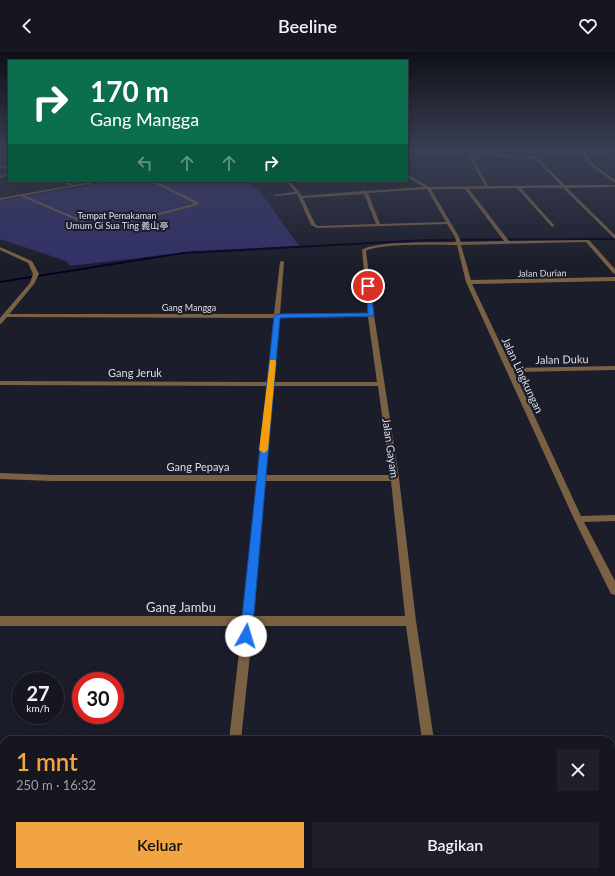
<!DOCTYPE html>
<html lang="id">
<head>
<meta charset="utf-8">
<style>
  :root { --surface:#151620; --page:#1e1f29; --text:#f1f3f6; --muted:#9d9fa5; --line:#34353e; --accent:#f3a442 }
  body { margin:0; font-family:Lato,"Noto Sans SC",sans-serif; background:var(--page); color:var(--text); height:100vh; display:flex; flex-direction:column; font-size:15px; white-space:nowrap }
  * { box-sizing:border-box; margin:0 }
  p { font-size:13px; color:var(--muted) }
  .icon { flex:none; width:22px; height:22px; fill:none; stroke:currentColor; stroke-width:2; stroke-linecap:round; stroke-linejoin:round }
  .map { position:relative; flex:1; overflow:hidden }
  .drawer { position:absolute; left:0px; top:684px; width:615px; height:140px; display:flex; flex-direction:column; background:var(--surface); border-radius:12px 12px 0 0; box-shadow:0 2px 10px #0003,0 0 0 1px var(--line) }
  .drawer>* { flex:none }
  .top-card { position:absolute; left:8px; top:8px; width:400px; height:122px; border-radius:0px; box-shadow:0 2px 10px #0003,0 0 0 1px var(--line); background:#0b6e4f; color:#fff; overflow:hidden }
  .speed { position:absolute; left:12px; top:620px; display:flex; gap:8px; font-size:20px; font-weight:700; text-align:center }
  .speed>* { display:grid; place-content:center; width:52px; height:52px; border-radius:50%; background:var(--surface); box-shadow:0 2px 10px #0003,0 0 0 1px var(--line); line-height:1 }
  .speed small { font-size:10px; font-weight:400 }
  .speed .limit { border:6px solid #d22; background:#fff; color:#111 }
  .pin { position:absolute; display:grid; place-items:center; width:34px; height:34px; color:#fff; margin:-17px; border:2px solid #fff; border-radius:50%; box-shadow:0 1px 4px #0007 }
  .me { position:absolute; width:44px; margin:-22px; rotate:6deg; stroke-linejoin:round; filter:drop-shadow(0 0 3px #0008) }
  .turn { display:flex; align-items:center; gap:14px; height:84px; padding:0 16px; font-size:18px }
  .turn .icon { width:52px; height:52px; stroke-width:2.5 }
  .turn b { display:block; font-size:28px; line-height:34px }
  .lanes { display:flex; align-items:center; height:38px; padding:0 16px; background:#0003; justify-content:center; gap:20px; direction:ltr }
  .lanes .off { opacity:.35 }
  .round { display:grid; place-items:center; flex:none; width:42px; height:42px; border-radius:0px; background:var(--page) }
  .head { display:flex; align-items:center; justify-content:space-between; height:68px; padding:0 16px }
  h1 { font-size:24px; font-weight:600; line-height:30px; color:var(--accent) }
  .primary-button { display:flex; gap:8px; margin-top:auto; padding:8px 16px }
  .primary-button a { flex:1; height:46px; border-radius:0px; background:var(--accent); color:#111; font-size:16px; font-weight:600; line-height:46px; text-align:center }
  .primary-button a+a { background:var(--page); color:var(--text) }
  header { display:flex; justify-content:space-between; align-items:center; height:52px; padding:0 16px; background:var(--surface); font-size:18px; font-weight:600 }
  .map>svg:first-child { display:block }
  .built { fill:#222336 }
  .green { fill:#323069 }
  .lines { fill:none; stroke-linecap:round; stroke-linejoin:round }
  .stream { fill:#060124; fill-rule:evenodd }
  .service { fill:#7b6144; fill-rule:evenodd }
  .minor { fill:#7b6144; fill-rule:evenodd }
  .tertiary { fill:#7b6144; fill-rule:evenodd }
  .route { fill:#1a73e8; stroke:#114b97 }
  .slow { fill:#f59e0b }
  .labels { text-anchor:middle; dominant-baseline:central; stroke-width:4; stroke-linejoin:round; paint-order:stroke }
  .far-park-label { font-size:9px; fill:#dfe1f8; stroke:#1c1d2a }
  .far-street-label { font-size:9px; fill:#dddee7; stroke:#1c1d2a }
  .street-label { font-size:11px; fill:#dddee7; stroke:#1c1d2a }
  .near-street-label { font-size:13px; fill:#dddee7; stroke:#1c1d2a }
</style>
</head>
<body>
<header><svg class="icon" aria-label="back" viewBox="0 0 24 24"><path d="M15 5l-7 7 7 7"/></svg>Beeline<svg class="icon" aria-label="heart" viewBox="0 0 24 24"><path d="M12 20l-8-8c-3-5 5-10 8-4 3-6 11-1 8 4z"/></svg></header>
<div class="map">
<svg width="615" height="824" viewBox="0 0 615 824">
  <rect width="100%" height="100%" fill="#1c1d2a"/>
  <path class="built" d="M 491,99 L 551,99 L 555,103 L 494,102 Z"/>
  <path class="green" d="M 112,129 L 248,129 L 262,142 L 299,194 L 196,199 L 70,214 L 66,209 L 0,187 L 0,149 Z"/>
  <g class="lines">
    <path class="stream" d="M 615,186 L 615,188 L 428,189 L 183,202 L 0,231 L 0,229 L 183,200 L 428,187 Z"/>
    <g class="service">
      <path d="M 0,113 L 9,116 L 9,118 L 0,115 Z"/>
      <path d="M 9,121 L 9,123 L 0,126 L 0,124 Z"/>
      <path d="M 150,129 L 155,129 L 194,148 L 197,150 L 198,153 L 100,178 L 20,144 L 23,143 L 100,176 L 194,152 L 192,150 Z"/>
    </g>
    <g class="minor">
      <path d="M 580,99 L 584,99 L 593,112 L 615,128 L 615,131 L 591,114 Z"/>
      <path d="M 470,102 L 535,104 L 565,133 L 615,133 L 615,135 L 567,136 L 615,183 L 615,187 L 563,136 L 521,136 L 554,173 L 554,174 L 552,175 L 517,136 L 469,137 L 509,189 L 589,188 L 615,217 L 615,222 L 613,221 L 586,190 L 461,193 L 471,228 L 615,225 L 615,229 L 472,232 L 512,316 L 615,314 L 615,318 L 514,320 L 581,464 L 615,463 L 615,469 L 584,470 L 615,529 L 615,543 L 611,542 L 574,467 L 466,230 L 457,193 C 440,193 378,191 366,199 L 374,263 L 399,426 L 416,569 L 434,688 L 422,688 L 406,574 L 253,574 L 241,688 L 229,688 L 242,574 L 0,574 L 0,564 L 243,564 L 257,429 L 52,429 L 0,427 L 0,421 L 52,423 L 258,423 L 267,334 L 0,333 L 0,329 L 267,330 L 274,266 L 6,265 L 3,263 L 4,262 L 274,262 L 280,210 L 282,209 L 284,210 L 280,262 L 368,261 L 362,198 C 376,188 436,191 456,190 L 455,185 L 447,172 L 317,176 L 311,173 L 297,142 L 275,144 L 273,143 L 295,140 L 286,129 L 290,129 L 302,144 L 363,139 L 365,138 L 367,139 L 424,135 L 407,125 L 407,122 L 429,135 L 485,134 L 468,103 ZM 472,104 L 534,106 L 561,133 L 488,134 ZM 427,137 L 446,170 L 380,172 L 368,141 ZM 431,137 L 465,137 L 504,189 L 461,190 L 459,185 ZM 364,142 L 376,172 L 318,174 L 315,172 L 303,146 ZM 368,265 L 377,330 L 274,330 L 280,266 ZM 274,334 L 378,334 L 390,423 L 266,423 ZM 265,429 L 391,429 L 405,564 L 254,564 Z"/>
      <path d="M 61,129 L 66,129 L 76,134 L 73,135 Z"/>
      <rect x="0" y="805" width="4" height="14"/>
      <rect x="213" y="820" width="14" height="4"/>
      <rect x="440" y="820" width="14" height="4"/>
    </g>
    <g class="tertiary">
      <path d="M 9,101 L 9,103 L 0,105 L 0,103 Z"/>
      <path d="M 97,129 L 105,129 L 0,148 L 0,146 Z"/>
      <path d="M 0,195 L 32,209 L 39,222 L 34,232 L 2,271 L 0,272 L 0,266 L 30,231 L 33,222 L 28,211 L 0,198 Z"/>
    </g>
  </g>
  <linearGradient id="sky" x2="0" y2="1"><stop stop-color="#0f1017"/><stop offset="0.46" stop-color="#3a4055"/><stop offset="1" stop-color="#3a4055" stop-opacity="0"/></linearGradient>
  <rect width="615" height="214" fill="url(#sky)"/>
  <path class="route" d="M 366,233 L 371,234 L 374,264 L 280,266 L 252,584 L 251,588 L 246,590 L 242,588 L 240,584 L 274,264 L 277,262 L 368,261 Z"/>
  <path class="slow" d="M 270,308 L 275,308 L 276,310 L 268,398 L 264,401 L 259,398 Z"/>
  <g class="labels">
    <g class="far-park-label">
      <text x="117" y="163">Tempat Pemakaman<tspan x="117" dy="10">Umum Gi Sua Ting 義山亭</tspan></text>
    </g>
    <g class="far-street-label">
      <text transform="translate(542 221) rotate(-1)">Jalan Durian</text>
      <text x="189" y="255">Gang Mangga</text>
    </g>
    <g class="street-label">
      <text transform="translate(562 307) rotate(-1)">Jalan Duku</text>
      <text x="135" y="320">Gang Jeruk</text>
      <text transform="translate(523 323) rotate(65)">Jalan Lingkungan</text>
      <text transform="translate(391 396) rotate(82)">Jalan Gayam</text>
      <text x="198" y="414">Gang Pepaya</text>
    </g>
    <g class="near-street-label">
      <text x="181" y="555">Gang Jambu</text>
    </g>
  </g>
</svg>
<div class="speed"><div>27<small>km/h</small></div><div class="limit">30</div></div>
<div class="pin" style="left:368px;top:234px;background:#d93025"><svg class="icon" aria-label="arrive" viewBox="0 0 24 24"><path d="M6 21V4h12l-3 4 3 4H6"/></svg></div>
<svg class="me" style="left:246px;top:584px" viewBox="-20 -20 40 40"><circle r="19" fill="#fff"/><path d="M0-13L10 11 0 6-10 11z" fill="#1a73e8"/></svg>
<div class="top-card">
<div class="turn"><svg class="icon" aria-label="right" viewBox="0 0 24 24"><path d="M7 20v-9h11M14 6l5 5-5 5"/></svg><div><b>170 m</b>Gang Mangga</div></div>
<div class="lanes"><svg class="icon off" aria-label="left" viewBox="0 0 24 24"><path d="M17 20v-9H6M10 6l-5 5 5 5"/></svg><svg class="icon off" aria-label="ahead" viewBox="0 0 24 24"><path d="M12 20V5M6 11l6-6 6 6"/></svg><svg class="icon off" aria-label="ahead" viewBox="0 0 24 24"><path d="M12 20V5M6 11l6-6 6 6"/></svg><svg class="icon" aria-label="right" viewBox="0 0 24 24"><path d="M7 20v-9h11M14 6l5 5-5 5"/></svg></div>
</div>
<section class="drawer">
<div class="head"><div><h1>1 mnt</h1><p>250 m · 16:32</p></div><a class="round"><svg class="icon" aria-label="close" viewBox="0 0 24 24"><path d="M6 6l12 12M18 6L6 18"/></svg></a></div>
<div class="primary-button"><a>Keluar</a><a>Bagikan</a></div>
</section>
</div>
</body>
</html>
